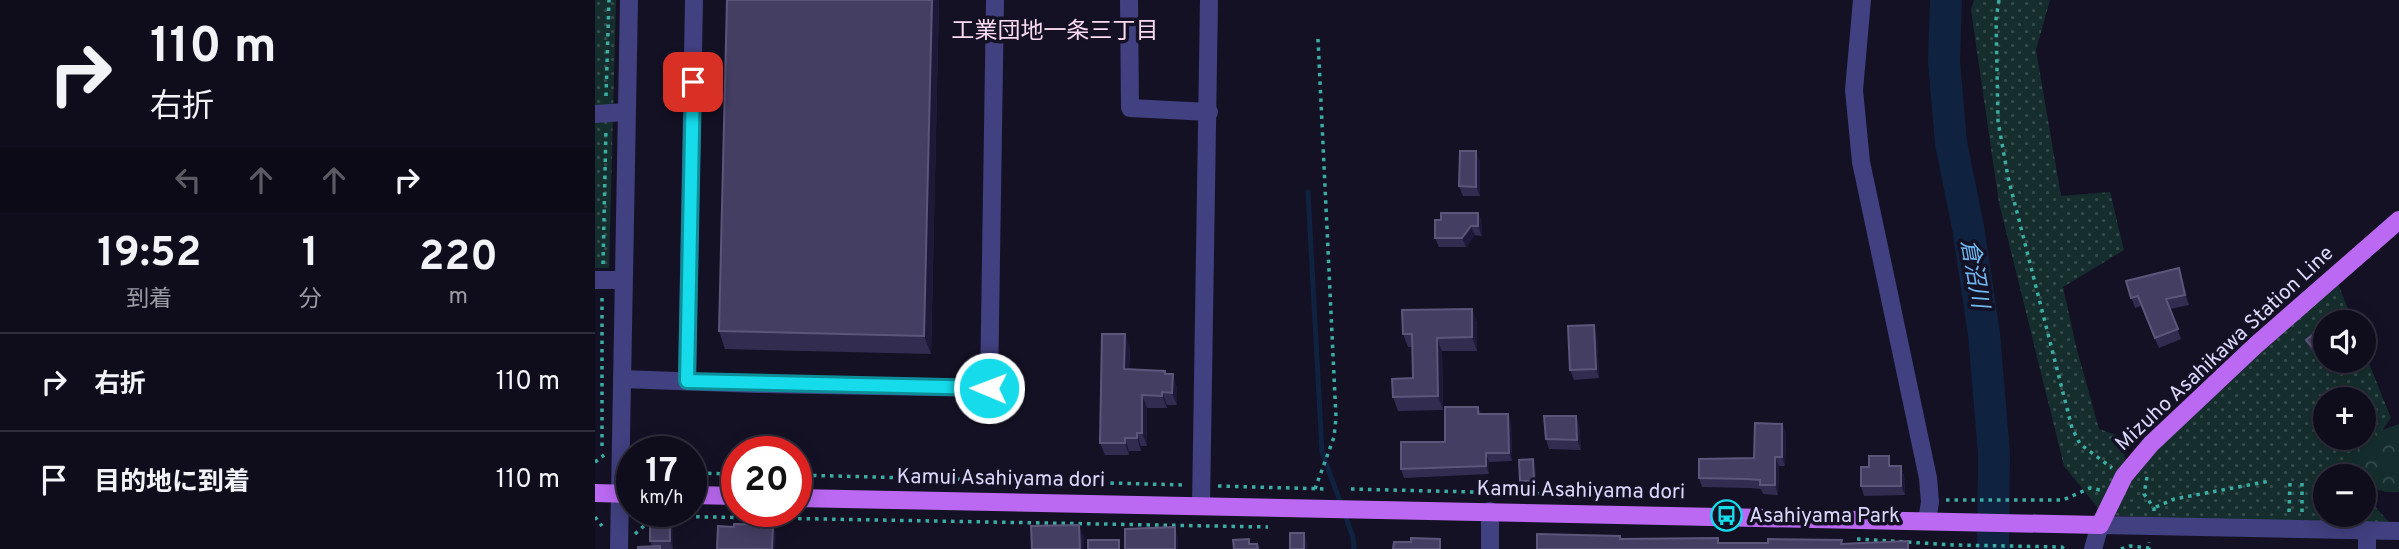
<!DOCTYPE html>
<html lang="ja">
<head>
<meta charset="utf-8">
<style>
  :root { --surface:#0f0d1c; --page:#1d1b29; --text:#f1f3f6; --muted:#9b9ca3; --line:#2f2d3b }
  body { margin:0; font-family:Overpass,"Noto Sans JP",sans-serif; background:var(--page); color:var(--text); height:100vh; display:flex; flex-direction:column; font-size:26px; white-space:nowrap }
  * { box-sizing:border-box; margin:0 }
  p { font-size:23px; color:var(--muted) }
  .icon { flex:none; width:38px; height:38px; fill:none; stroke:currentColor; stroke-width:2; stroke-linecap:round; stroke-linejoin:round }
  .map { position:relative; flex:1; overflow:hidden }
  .details { display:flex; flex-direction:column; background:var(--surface); width:595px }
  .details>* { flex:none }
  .top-card { background:#0f0d1c; color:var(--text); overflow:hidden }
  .fabs { position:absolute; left:1718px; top:310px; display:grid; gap:14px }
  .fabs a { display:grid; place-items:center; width:63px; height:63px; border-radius:50%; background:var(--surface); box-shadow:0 4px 18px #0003,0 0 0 2px var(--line); font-size:35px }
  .speed { position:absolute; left:21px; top:436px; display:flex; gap:14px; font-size:35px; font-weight:700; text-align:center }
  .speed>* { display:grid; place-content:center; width:91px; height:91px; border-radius:50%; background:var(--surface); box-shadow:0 4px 18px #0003,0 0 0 2px var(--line); line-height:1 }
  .speed small { font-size:18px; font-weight:400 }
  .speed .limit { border:10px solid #d22; background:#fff; color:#111 }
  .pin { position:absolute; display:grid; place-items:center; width:60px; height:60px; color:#fff; margin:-30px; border-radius:14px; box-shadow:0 4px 10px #0006 }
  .me { position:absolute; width:77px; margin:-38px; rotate:271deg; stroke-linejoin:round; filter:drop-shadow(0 0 5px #0008) }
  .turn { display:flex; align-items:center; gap:24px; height:147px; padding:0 35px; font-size:32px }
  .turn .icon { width:91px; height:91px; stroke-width:2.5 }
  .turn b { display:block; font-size:49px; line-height:60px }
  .lanes { display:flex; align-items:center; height:66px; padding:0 35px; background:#0003; justify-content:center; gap:35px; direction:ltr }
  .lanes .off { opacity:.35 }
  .eta { display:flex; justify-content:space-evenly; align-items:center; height:119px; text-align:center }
  .eta b { font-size:42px; font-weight:700; line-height:49px }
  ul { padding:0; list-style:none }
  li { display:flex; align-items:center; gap:21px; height:98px; padding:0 35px; border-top:2px solid var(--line) }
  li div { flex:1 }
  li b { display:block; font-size:26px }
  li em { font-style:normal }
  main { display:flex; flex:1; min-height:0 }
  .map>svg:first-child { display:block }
  .grass { fill:url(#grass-dots); fill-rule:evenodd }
  .forest { fill:url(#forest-crowns) }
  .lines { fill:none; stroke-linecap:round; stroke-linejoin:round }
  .stream { stroke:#0f2240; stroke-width:5 }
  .river { stroke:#0f2240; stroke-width:32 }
  .path { stroke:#3aaea4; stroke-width:3.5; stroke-dasharray:3.5 5; stroke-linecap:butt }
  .minor { stroke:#414080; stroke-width:18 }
  .major { stroke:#bb69f2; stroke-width:18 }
  .wall { fill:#322c51 }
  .shaded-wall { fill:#1e1938 }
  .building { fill:#443e63; stroke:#5c567b; stroke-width:2 }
  .route-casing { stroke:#0e8e99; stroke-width:18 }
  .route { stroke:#15dbeb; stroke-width:12 }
  .labels { text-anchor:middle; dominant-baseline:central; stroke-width:7; stroke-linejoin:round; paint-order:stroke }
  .street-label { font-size:21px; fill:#dbd8fc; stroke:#141125 }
  .poi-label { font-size:21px; fill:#dbd8fc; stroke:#141125; text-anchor:start }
  .neighbourhood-label { font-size:23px; fill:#fcdaf0; stroke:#141125 }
  .water-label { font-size:23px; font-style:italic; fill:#6fb9f3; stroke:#141125 }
</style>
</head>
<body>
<main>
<section class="details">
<div class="top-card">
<div class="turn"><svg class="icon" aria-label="right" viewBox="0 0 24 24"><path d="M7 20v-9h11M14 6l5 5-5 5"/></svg><div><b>110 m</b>右折</div></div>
<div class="lanes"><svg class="icon off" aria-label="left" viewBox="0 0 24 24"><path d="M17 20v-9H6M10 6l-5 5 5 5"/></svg><svg class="icon off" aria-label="ahead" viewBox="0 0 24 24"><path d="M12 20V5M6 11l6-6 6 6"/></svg><svg class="icon off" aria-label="ahead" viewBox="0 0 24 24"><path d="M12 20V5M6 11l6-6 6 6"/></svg><svg class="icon" aria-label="right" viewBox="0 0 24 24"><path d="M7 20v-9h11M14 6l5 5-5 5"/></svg></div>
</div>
<div class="eta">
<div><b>19:52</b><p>到着</p></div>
<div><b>1</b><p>分</p></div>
<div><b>220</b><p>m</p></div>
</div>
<ul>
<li><svg class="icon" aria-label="right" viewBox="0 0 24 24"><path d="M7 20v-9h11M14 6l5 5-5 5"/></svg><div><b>右折</b></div><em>110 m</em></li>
<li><svg class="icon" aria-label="arrive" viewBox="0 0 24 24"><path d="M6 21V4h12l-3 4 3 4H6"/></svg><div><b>目的地に到着</b></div><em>110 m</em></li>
</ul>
</section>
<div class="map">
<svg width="1804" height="549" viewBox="0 0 1804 549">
  <defs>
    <pattern id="grass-dots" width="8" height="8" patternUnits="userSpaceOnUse" patternTransform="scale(1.75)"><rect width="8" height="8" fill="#152e2d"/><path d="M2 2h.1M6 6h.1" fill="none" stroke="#364c4c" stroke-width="1.8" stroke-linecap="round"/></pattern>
    <pattern id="forest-crowns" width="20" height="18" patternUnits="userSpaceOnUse" patternTransform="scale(1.75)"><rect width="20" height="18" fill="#152e2d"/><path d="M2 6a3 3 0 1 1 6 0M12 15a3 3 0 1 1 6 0" fill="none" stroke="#364c4c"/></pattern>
  </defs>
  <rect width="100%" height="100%" fill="#141125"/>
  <g class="grass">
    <path d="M 0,0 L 21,0 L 14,268 L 0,268 Z"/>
    <path d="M 1379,0 L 1455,0 L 1441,50 L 1466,196 L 1515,192 L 1529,250 L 1468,287 L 1481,346 L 1504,429 L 1530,438 L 1529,475 L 1740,276 L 1758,322 L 1731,322 L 1731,360 L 1769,360 L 1769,351 L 1796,418 L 1764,463 L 1765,476 L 1731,476 L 1731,514 L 1769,514 L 1769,494 L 1802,531 L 1554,526 L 1548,517 L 1509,515 L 1469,466 L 1404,203 L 1376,10 ZM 1731,399 L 1769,399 L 1769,438 L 1731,438 Z"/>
  </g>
  <path class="forest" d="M 1804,424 L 1804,492 C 1788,493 1781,491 1769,479 L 1769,476 L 1765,476 L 1755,467 L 1765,438 Z"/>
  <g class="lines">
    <path class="stream" d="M 713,192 L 727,452 L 758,537 L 759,549"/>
    <path class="river" d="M 1351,0 L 1349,61 L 1356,143 L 1373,227 L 1389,334 L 1399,454 L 1398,549"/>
    <g class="path">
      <path d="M 1404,0 L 1401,19 L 1403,121 L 1413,177 L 1477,428 L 1485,444 L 1517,468"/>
      <path d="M 11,96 L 14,0"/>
      <path d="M 8,264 L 11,128"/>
      <path d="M 7,446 L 7,296"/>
      <path d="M 0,462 L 9,455"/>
      <path d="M 96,473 L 142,474"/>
      <path d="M 201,475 L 591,485"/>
      <path d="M 1552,477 L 1549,494 L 1559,508 L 1559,511"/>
      <path d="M 623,486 L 732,489"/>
      <path d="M 720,489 L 739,437 L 741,418 L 723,39"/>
      <path d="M 756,489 L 1039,496"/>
      <path d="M 1351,500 L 1468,500 L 1495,488 L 1505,490"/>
      <path d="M 1561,507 L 1579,499 L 1675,481"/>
      <path d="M 1694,512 L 1695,483"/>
      <path d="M 1707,512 L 1707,483"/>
      <path d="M 0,517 L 7,526"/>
      <path d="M 40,534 L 60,516 L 673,527"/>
      <path d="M 1262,539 L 1360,545 L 1467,547 L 1469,549"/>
      <path d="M 1526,549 L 1535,546 L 1554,548 L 1554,542"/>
    </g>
    <g class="minor">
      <path d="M 534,0 L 535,108 L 614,112"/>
      <path d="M 1267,0 L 1259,90 L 1266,162 L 1333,478 L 1335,502 L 1332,521"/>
      <path d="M 0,114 L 31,112"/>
      <path d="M 0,280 L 28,280"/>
      <path d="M 27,379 L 162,384 L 394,388 L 400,0"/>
      <path d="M 92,381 L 99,0"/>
      <path d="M 606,506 L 614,0"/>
      <path d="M 895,511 L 895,549"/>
      <path d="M 24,549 L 34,0"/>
      <path d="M 1498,549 L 1505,525 L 1804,531"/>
      <path d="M 1772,549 L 1772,530"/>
    </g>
    <g class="major">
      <path d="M 0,493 L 37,494"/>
      <path d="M 96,495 L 142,496"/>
      <path d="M 201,498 L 1505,525 L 1529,476 L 1556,444 L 1661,345 L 1804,220"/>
    </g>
  </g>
  <g class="wall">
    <path d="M 132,0 L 344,0 L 336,354 L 130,349 L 124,331 Z"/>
    <path d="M 885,161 L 885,196 L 868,196 L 864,186 Z"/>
    <path d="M 883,213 L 887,222 L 887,236 L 880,235 L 871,247 L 844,247 L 840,238 L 846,220 Z"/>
    <path d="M 1587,278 L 1594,305 L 1575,309 L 1586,339 L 1564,348 L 1546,306 L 1540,308 L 1531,281 Z"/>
    <path d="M 877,309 L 882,323 L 882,351 L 847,351 L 848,410 L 803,411 L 798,397 L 818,378 L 817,347 L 813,347 L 808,334 Z"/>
    <path d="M 1002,335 L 1004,378 L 979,380 L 975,370 Z"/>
    <path d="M 1711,340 L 1751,360 L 1736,374 L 1715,349 Z"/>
    <path d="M 535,347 L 534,369 L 570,371 L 571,374 L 582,387 L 582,405 L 572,405 L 572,408 L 552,408 L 552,446 L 546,446 L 546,451 L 534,451 L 534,455 L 510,455 L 505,443 Z"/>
    <path d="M 883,407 L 886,414 L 916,422 L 917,461 L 894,462 L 894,474 L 809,478 L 806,469 L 850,442 Z"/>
    <path d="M 1187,424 L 1191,433 L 1190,466 L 1184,466 L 1183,495 L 1168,494 L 1166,489 L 1155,488 L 1107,487 L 1104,478 L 1159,458 Z"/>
    <path d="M 984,425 L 986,450 L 954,449 L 951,439 Z"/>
    <path d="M 940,464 L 941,486 L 927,486 L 925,481 Z"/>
    <path d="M 1297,466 L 1306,466 L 1309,476 L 1310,495 L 1269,496 L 1266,486 Z"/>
    <path d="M 75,522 L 78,531 L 78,549 L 43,549 L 57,546 L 55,541 Z"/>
  </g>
  <g class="shaded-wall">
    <path d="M 337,0 L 344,0 L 336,354 L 329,336 Z"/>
    <path d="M 881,151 L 885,161 L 885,196 L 881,187 Z"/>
    <path d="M 883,213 L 887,222 L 887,236 L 883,226 Z"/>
    <path d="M 876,226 L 880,235 L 871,247 L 867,238 Z"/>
    <path d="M 1584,268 L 1587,278 L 1594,305 L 1590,295 Z"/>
    <path d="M 877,309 L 882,323 L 882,351 L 877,337 Z"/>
    <path d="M 999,325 L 1002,335 L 1004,378 L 1001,369 Z"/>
    <path d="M 530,334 L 535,347 L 533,382 L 529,369 Z"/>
    <path d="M 842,338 L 847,351 L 848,410 L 843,396 Z"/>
    <path d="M 1736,360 L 1751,360 L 1736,374 L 1732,364 Z"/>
    <path d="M 578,374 L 582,387 L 582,405 L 577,393 Z"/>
    <path d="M 567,392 L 572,405 L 572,408 L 567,396 Z"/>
    <path d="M 547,395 L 552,408 L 552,446 L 547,433 Z"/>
    <path d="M 913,414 L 916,422 L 917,461 L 914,453 Z"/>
    <path d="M 981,416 L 984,425 L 986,450 L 982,440 Z"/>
    <path d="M 1187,424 L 1191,433 L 1190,466 L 1187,457 Z"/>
    <path d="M 542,433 L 546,446 L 546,451 L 542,438 Z"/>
    <path d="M 530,438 L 534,451 L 534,455 L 530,443 Z"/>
    <path d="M 891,453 L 894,462 L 894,474 L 891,466 Z"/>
    <path d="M 1180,457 L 1184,466 L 1183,495 L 1180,485 Z"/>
    <path d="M 938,459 L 940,464 L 941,486 L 939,481 Z"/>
    <path d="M 1306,466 L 1309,476 L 1310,495 L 1306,486 Z"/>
    <path d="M 75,522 L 78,531 L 78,549 L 75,541 Z"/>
    <path d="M 178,525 L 181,534 L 180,549 L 177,549 Z"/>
    <path d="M 484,525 L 489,537 L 489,549 L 485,549 Z"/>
    <path d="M 580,527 L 583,537 L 583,549 L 580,549 Z"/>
    <path d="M 709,533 L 712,542 L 713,549 L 709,549 Z"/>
  </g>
  <g class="building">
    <path d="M 132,0 L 337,0 L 329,336 L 124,331 Z"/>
    <path d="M 865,151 L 881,151 L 881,187 L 864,186 Z"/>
    <path d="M 846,213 L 883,213 L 883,226 L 876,226 L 867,238 L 840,238 L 840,220 L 846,220 Z"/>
    <path d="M 1584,268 L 1590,295 L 1571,299 L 1583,329 L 1560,338 L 1543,296 L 1536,298 L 1531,281 Z"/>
    <path d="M 877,309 L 877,337 L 842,338 L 843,396 L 798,397 L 797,379 L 818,378 L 817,334 L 808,334 L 807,310 Z"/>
    <path d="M 1730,324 L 1731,325 L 1731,360 L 1736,360 L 1732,364 L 1711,340 Z"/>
    <path d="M 999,325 L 1001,369 L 975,370 L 973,326 Z"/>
    <path d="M 507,334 L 530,334 L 529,369 L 570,371 L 570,374 L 578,374 L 577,393 L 567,392 L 567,396 L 547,395 L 547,433 L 542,433 L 542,438 L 530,438 L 530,443 L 505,443 Z"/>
    <path d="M 850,407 L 883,407 L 883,414 L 913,414 L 914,453 L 891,453 L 891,466 L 806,469 L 806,442 L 850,442 Z"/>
    <path d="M 949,416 L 981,416 L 982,440 L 951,439 Z"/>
    <path d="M 1160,423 L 1187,424 L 1187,457 L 1180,457 L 1180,485 L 1165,485 L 1165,480 L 1152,479 L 1104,478 L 1104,459 L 1159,458 Z"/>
    <path d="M 1274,456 L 1294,456 L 1294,466 L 1306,466 L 1306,486 L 1266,486 L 1266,467 L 1274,467 Z"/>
    <path d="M 938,459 L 939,481 L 925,481 L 924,460 Z"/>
    <rect x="55" y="522" width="20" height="19"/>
    <path d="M 139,524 L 178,525 L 177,549 L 122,549 L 123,526 L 139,527 Z"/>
    <path d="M 484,525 L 485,549 L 437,549 L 436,526 Z"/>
    <path d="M 580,527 L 580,549 L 530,549 L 530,529 Z"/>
    <rect x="695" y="533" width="14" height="16"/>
    <path d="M 942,534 L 1025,536 L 1025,539 L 1123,538 L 1123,543 L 1173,543 L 1173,539 L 1247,540 L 1246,544 L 1313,541 L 1313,549 L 942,549 Z"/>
    <path d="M 816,538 L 845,539 L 845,549 L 798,549 L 799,542 L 816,542 Z"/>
    <path d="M 654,539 L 654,544 L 662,544 L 663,549 L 639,549 L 638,540 Z"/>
    <rect x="493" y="540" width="31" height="9"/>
    <path d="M 65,546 L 65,549 L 43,549 L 43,547 Z"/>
  </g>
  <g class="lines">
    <defs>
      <path id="route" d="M 98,82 L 92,381 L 394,388"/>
    </defs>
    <use href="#route" class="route-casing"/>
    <use href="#route" class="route"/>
  </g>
  <defs>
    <symbol id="bus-ring" viewBox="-11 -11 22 22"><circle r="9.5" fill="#141125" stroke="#15dbeb" stroke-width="1.5"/><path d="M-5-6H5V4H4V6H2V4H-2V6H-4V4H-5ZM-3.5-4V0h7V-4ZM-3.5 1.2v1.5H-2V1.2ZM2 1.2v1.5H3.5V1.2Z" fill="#15dbeb"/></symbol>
  </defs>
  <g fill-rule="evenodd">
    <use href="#bus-ring" x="1114" y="498" width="35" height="35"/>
  </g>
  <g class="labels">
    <g class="street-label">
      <text transform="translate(1630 349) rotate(-43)">Mizuho Asahikawa Station Line</text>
      <text transform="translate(406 479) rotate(1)">Kamui Asahiyama dori</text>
      <text transform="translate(986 491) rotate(1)">Kamui Asahiyama dori</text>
    </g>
    <g class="poi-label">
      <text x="1154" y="516">Asahiyama Park</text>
    </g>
    <g class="neighbourhood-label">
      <text x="460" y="32">工業団地一条三丁目</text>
    </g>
    <g class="water-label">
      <text transform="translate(1378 274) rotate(80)">倉沼川</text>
    </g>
  </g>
</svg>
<div class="fabs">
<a><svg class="icon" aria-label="sound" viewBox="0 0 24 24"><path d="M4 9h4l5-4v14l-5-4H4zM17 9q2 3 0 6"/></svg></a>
<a>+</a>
<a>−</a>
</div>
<div class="speed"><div>17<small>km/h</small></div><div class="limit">20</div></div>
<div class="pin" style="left:98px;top:82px;background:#d93025"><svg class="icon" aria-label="arrive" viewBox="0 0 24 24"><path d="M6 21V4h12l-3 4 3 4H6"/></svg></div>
<svg class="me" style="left:394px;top:388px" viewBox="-20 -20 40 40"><circle r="17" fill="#15dbeb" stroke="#fff" stroke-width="3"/><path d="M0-11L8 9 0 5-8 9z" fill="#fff"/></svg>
</div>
</main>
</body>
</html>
